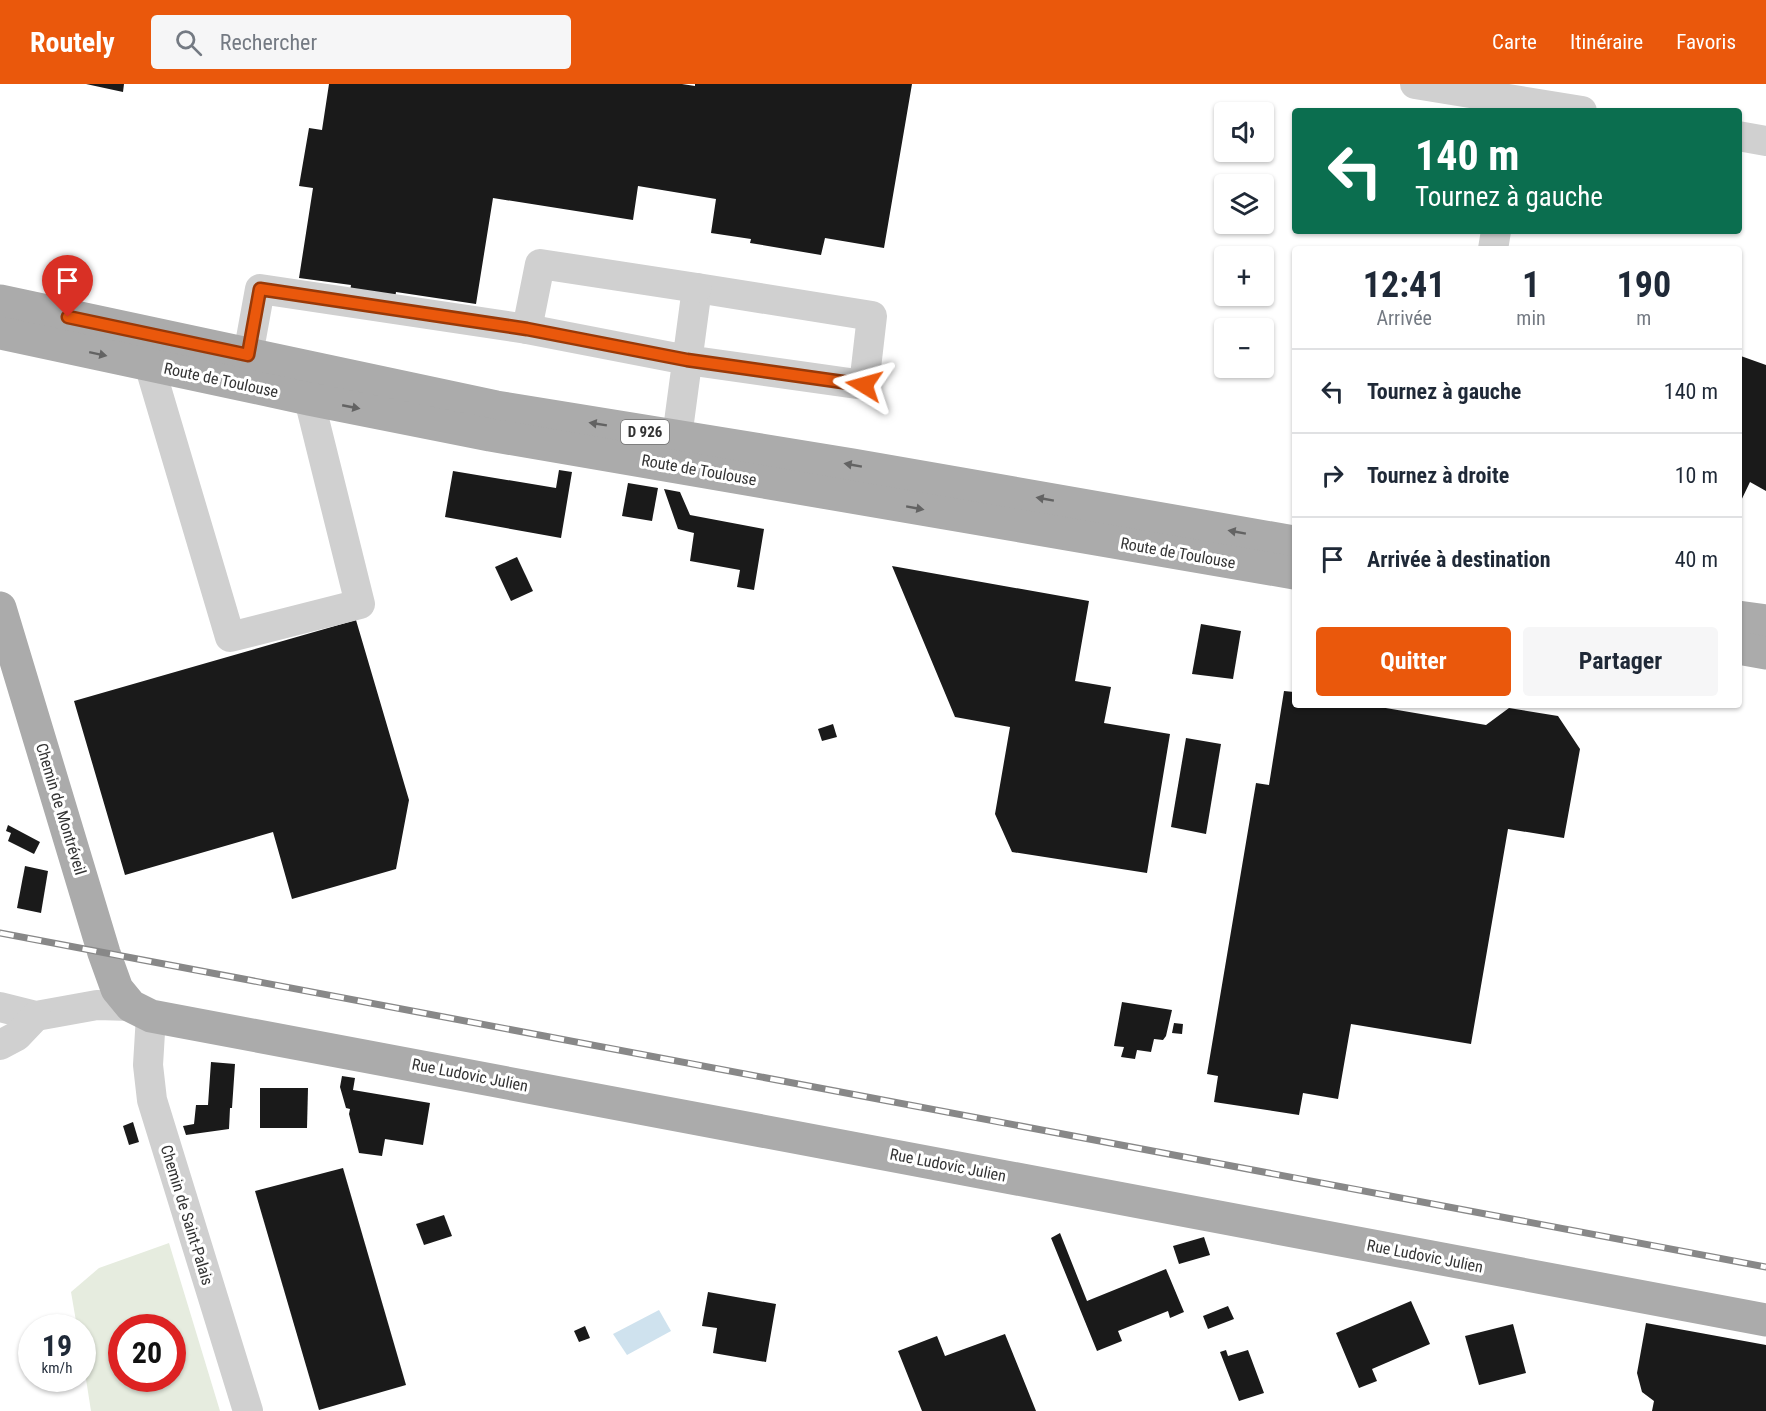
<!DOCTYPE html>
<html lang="fr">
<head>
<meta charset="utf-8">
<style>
  :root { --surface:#fff; --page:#f6f6f7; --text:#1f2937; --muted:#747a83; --line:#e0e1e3; --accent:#ea580c }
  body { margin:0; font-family:"Roboto Condensed",sans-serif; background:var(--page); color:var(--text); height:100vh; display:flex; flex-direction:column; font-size:22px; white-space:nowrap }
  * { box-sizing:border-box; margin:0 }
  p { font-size:20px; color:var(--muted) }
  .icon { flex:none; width:33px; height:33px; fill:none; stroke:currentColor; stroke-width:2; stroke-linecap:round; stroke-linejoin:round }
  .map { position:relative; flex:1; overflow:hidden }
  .side { position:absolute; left:1292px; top:162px; width:450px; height:462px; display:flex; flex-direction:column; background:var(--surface); border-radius:6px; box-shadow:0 2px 4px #0004 }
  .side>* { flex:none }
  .banner { position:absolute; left:1292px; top:24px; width:450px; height:126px; border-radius:6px; box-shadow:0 2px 4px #0004; background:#0b6e4f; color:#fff; overflow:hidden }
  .controls { position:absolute; left:1214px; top:18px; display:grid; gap:12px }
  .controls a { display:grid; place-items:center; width:60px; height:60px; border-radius:6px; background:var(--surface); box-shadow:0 2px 4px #0004; font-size:30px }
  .speed { position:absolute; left:18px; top:1230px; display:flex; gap:12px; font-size:30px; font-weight:700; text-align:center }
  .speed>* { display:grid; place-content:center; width:78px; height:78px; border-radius:50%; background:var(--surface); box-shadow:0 2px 4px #0004; line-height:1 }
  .speed small { font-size:15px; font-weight:400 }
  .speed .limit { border:9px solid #d22; background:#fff; color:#111 }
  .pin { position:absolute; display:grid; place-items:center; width:51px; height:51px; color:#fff; margin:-62px -26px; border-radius:50% 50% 50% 0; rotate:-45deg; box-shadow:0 0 6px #0007 }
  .pin .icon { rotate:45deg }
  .me { position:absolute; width:66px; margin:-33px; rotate:278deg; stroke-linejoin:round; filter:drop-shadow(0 0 4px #0008) }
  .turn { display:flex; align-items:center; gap:21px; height:126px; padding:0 24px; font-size:27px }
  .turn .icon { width:78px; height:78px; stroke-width:2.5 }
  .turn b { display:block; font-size:42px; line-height:51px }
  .eta { display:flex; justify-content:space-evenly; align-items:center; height:102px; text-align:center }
  .eta b { font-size:36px; font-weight:700; line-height:42px }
  .action { display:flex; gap:12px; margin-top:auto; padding:12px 24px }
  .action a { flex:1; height:69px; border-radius:6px; background:var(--accent); color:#fff; font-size:24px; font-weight:700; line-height:69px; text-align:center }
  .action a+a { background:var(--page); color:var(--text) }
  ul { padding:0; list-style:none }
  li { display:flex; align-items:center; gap:18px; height:84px; padding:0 24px; border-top:2px solid var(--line) }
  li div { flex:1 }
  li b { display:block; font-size:22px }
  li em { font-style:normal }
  header { display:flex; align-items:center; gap:36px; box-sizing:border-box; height:84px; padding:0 30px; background:var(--accent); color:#fff }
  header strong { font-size:28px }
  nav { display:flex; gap:33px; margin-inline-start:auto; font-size:21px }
  .search { width:420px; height:54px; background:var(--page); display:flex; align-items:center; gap:15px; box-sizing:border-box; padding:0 21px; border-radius:6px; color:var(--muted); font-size:22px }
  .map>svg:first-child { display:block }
  .green { fill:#e6ecdf; fill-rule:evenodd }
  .water { fill:#cfe2ee }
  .building { fill:#1a1a1a }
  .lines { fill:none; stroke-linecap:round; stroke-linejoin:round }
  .minor { stroke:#d0d0d0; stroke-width:30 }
  .major { stroke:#ababab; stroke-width:33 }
  .rail-casing { stroke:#888; stroke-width:7 }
  .rail { stroke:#fff; stroke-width:4.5; stroke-dasharray:14; stroke-linecap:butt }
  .oneway { fill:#636363 }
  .route-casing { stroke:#983908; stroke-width:15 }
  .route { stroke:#ea580c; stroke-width:10 }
  .labels { text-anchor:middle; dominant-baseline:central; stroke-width:6; stroke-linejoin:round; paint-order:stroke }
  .shield { fill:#fff; stroke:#707070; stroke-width:1.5 }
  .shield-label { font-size:15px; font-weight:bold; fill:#333 }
  .street-label { font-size:16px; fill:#333; stroke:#fff }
</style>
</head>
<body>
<header>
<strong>Routely</strong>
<div class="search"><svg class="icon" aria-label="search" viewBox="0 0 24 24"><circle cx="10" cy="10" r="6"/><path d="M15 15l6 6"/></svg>Rechercher</div>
<nav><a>Carte</a><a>Itinéraire</a><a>Favoris</a></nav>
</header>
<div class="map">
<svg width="1766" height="1327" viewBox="0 0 1766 1327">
  <rect width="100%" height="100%" fill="#fff"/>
  <path class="green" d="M 169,1159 L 220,1327 L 91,1327 L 83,1276 L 82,1244 L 77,1243 L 71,1208 L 99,1184 ZM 122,1244 L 172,1244 L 172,1294 L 122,1294 Z"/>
  <path class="water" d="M 659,1226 L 671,1247 L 627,1271 L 613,1250 Z"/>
  <g class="building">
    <path d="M 86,0 L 124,0 L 123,8 Z"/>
    <path d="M 329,0 L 682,0 L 695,2 L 695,0 L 912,0 L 884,164 L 825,154 L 821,171 L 750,159 L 751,155 L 711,149 L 716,115 L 638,102 L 633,136 L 493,114 L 476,220 L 396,208 L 394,222 L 349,215 L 351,201 L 299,194 L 313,104 L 299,102 L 309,44 L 322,46 Z"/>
    <path d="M 1738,271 L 1766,281 L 1766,407 L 1750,398 L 1738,423 Z"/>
    <path d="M 559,386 L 572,388 L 561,454 L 445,433 L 453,387 L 556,404 Z"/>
    <path d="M 628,399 L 658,404 L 652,437 L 622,432 Z"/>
    <path d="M 664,405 L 680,408 L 690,431 L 764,445 L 754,506 L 737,503 L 740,486 L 690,477 L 694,449 L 678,445 Z"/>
    <path d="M 517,473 L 533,507 L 511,517 L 495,483 Z"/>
    <path d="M 892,482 L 1089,517 L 1075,597 L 1111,603 L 1104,639 L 1170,650 L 1147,789 L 1012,768 L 995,730 L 1010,643 L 955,633 Z"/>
    <path d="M 356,536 L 409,716 L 396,785 L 292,815 L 273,748 L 125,791 L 74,617 Z"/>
    <path d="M 1201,540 L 1241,547 L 1233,595 L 1192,590 Z"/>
    <path d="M 1284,607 L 1294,608 L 1294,621 L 1368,621 L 1486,641 L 1509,624 L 1558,632 L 1580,665 L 1564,754 L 1508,745 L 1471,960 L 1351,940 L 1338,1015 L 1303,1009 L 1299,1031 L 1214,1018 L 1218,992 L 1207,990 L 1256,699 L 1269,701 Z"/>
    <path d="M 833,640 L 837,653 L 822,657 L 818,645 Z"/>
    <path d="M 1186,654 L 1221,660 L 1206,750 L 1171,743 Z"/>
    <path d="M 8,741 L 40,758 L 34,770 L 8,757 L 11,749 L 6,747 Z"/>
    <path d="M 25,782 L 48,787 L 41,829 L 17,824 Z"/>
    <path d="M 1122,918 L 1172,926 L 1166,952 L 1163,956 L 1154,955 L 1151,968 L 1137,966 L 1135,975 L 1121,973 L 1124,963 L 1114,962 Z"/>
    <path d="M 1174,939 L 1183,940 L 1182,950 L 1172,949 Z"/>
    <path d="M 211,978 L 235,980 L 232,1024 L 230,1024 L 229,1045 L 186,1051 L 183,1042 L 194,1040 L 196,1021 L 208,1021 Z"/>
    <path d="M 342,992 L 355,994 L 353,1006 L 430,1019 L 423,1061 L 385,1055 L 382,1072 L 359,1069 L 349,1030 L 350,1025 L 346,1024 L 340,1003 Z"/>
    <path d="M 260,1004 L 308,1004 L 307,1044 L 260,1044 Z"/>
    <path d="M 133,1038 L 139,1058 L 129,1061 L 123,1042 Z"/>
    <path d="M 343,1084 L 406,1301 L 319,1326 L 255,1107 Z"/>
    <path d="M 444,1131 L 452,1152 L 424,1161 L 416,1140 Z"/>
    <path d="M 1060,1149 L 1087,1217 L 1166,1185 L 1184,1228 L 1170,1234 L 1168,1227 L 1118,1247 L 1122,1257 L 1097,1267 L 1051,1154 Z"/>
    <path d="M 1204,1153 L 1210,1171 L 1179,1180 L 1173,1162 Z"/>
    <path d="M 708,1208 L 776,1220 L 766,1278 L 713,1269 L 717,1244 L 702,1242 Z"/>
    <path d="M 1411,1217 L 1430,1260 L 1372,1285 L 1377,1297 L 1359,1304 L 1336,1249 Z"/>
    <path d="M 1228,1222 L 1234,1235 L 1208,1245 L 1203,1232 Z"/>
    <path d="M 1646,1239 L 1766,1261 L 1766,1327 L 1652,1327 L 1654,1317 L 1642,1308 L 1637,1289 Z"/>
    <path d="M 1513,1240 L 1526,1289 L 1479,1301 L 1465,1252 Z"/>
    <path d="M 585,1242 L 590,1254 L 579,1258 L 574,1247 Z"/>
    <path d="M 1005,1250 L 1036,1327 L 922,1327 L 898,1267 L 937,1252 L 945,1272 Z"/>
    <path d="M 1226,1266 L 1228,1272 L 1248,1266 L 1264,1309 L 1239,1317 L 1220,1268 Z"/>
  </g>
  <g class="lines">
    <g class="minor">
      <path d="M 1415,0 L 1582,27"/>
      <path d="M 1738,52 L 1766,57"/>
      <path d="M 1493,165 L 1496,147"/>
      <path d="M 527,245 L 687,276 L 864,301 L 872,232 L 697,204 L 677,353"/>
      <path d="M 248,271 L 260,205 L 527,245 L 540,180 L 697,204"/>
      <path d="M 149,280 L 230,553 L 360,520 L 309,315"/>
      <path d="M 0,923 L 36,932 L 97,921 L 131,922"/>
      <path d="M 151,932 L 148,981 L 152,1016 L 248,1327"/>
      <path d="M 0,961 L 17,952 L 36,932"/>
    </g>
    <g class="major">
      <path d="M 0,217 L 496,323 L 853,381 L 1294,458"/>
      <path d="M 0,249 L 309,315 L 490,351 L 1294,489"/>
      <path d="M 0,524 L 104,869 L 117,905 L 131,922 L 151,932 L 1766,1236"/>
      <path d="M 1738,533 L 1766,537"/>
      <path d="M 1738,564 L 1766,569"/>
    </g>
    <defs>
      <path id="rail" d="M 0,849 L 1766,1183"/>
    </defs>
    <use href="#rail" class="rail-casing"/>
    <use href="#rail" class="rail"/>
  </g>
  <defs><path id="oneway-solid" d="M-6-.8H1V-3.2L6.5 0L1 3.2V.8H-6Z" transform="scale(1.5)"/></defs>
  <g class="oneway">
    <use href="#oneway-solid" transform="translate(98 270) rotate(12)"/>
    <use href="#oneway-solid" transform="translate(351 323) rotate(11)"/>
    <use href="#oneway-solid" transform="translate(598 340) rotate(-171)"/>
    <use href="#oneway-solid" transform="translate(853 381) rotate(-170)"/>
    <use href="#oneway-solid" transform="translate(1045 415) rotate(-170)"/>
    <use href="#oneway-solid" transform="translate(915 424) rotate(10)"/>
    <use href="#oneway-solid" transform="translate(1237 448) rotate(-170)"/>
  </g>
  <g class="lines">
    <defs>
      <path id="route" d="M 68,233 L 248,271 L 260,205 L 527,245 L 687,276 L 864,301"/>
    </defs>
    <use href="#route" class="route-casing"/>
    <use href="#route" class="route"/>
  </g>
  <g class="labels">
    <rect class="shield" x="621" y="336" width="48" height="24" rx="4.5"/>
    <g class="shield-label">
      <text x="645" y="348">D 926</text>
    </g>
    <g class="street-label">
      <text transform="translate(221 296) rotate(12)">Route de Toulouse</text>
      <text transform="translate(699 386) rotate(10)">Route de Toulouse</text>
      <text transform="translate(1178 469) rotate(10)">Route de Toulouse</text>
      <text transform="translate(61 725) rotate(73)">Chemin de Montréveil</text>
      <text transform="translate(470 991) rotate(11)">Rue Ludovic Julien</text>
      <text transform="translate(948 1081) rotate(11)">Rue Ludovic Julien</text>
      <text transform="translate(187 1131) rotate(73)">Chemin de Saint-Palais</text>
      <text transform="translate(1425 1172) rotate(11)">Rue Ludovic Julien</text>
    </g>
  </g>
</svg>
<div class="controls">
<a><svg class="icon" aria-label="sound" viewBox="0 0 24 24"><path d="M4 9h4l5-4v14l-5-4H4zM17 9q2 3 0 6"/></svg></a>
<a><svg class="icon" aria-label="layers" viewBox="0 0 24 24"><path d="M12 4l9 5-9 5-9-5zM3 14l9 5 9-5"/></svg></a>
<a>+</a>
<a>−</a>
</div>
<div class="speed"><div>19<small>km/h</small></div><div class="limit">20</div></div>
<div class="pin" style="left:68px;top:233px;background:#d93025"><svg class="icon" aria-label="arrive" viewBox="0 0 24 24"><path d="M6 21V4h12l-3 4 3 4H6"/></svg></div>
<svg class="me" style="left:864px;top:301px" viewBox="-20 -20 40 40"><path d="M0-17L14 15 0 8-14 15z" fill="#ea580c" stroke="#fff" stroke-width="4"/></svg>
<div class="banner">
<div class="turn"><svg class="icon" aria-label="left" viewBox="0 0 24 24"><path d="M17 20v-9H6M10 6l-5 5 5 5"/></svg><div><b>140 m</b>Tournez à gauche</div></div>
</div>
<section class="side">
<div class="eta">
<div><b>12:41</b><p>Arrivée</p></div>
<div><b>1</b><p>min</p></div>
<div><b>190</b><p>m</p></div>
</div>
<ul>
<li><svg class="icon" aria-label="left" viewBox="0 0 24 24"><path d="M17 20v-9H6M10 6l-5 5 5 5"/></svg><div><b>Tournez à gauche</b></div><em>140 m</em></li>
<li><svg class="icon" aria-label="right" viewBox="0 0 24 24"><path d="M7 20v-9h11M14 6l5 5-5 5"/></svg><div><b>Tournez à droite</b></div><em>10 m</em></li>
<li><svg class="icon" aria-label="arrive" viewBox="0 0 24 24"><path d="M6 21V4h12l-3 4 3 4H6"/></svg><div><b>Arrivée à destination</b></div><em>40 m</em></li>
</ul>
<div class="action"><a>Quitter</a><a>Partager</a></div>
</section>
</div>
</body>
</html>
